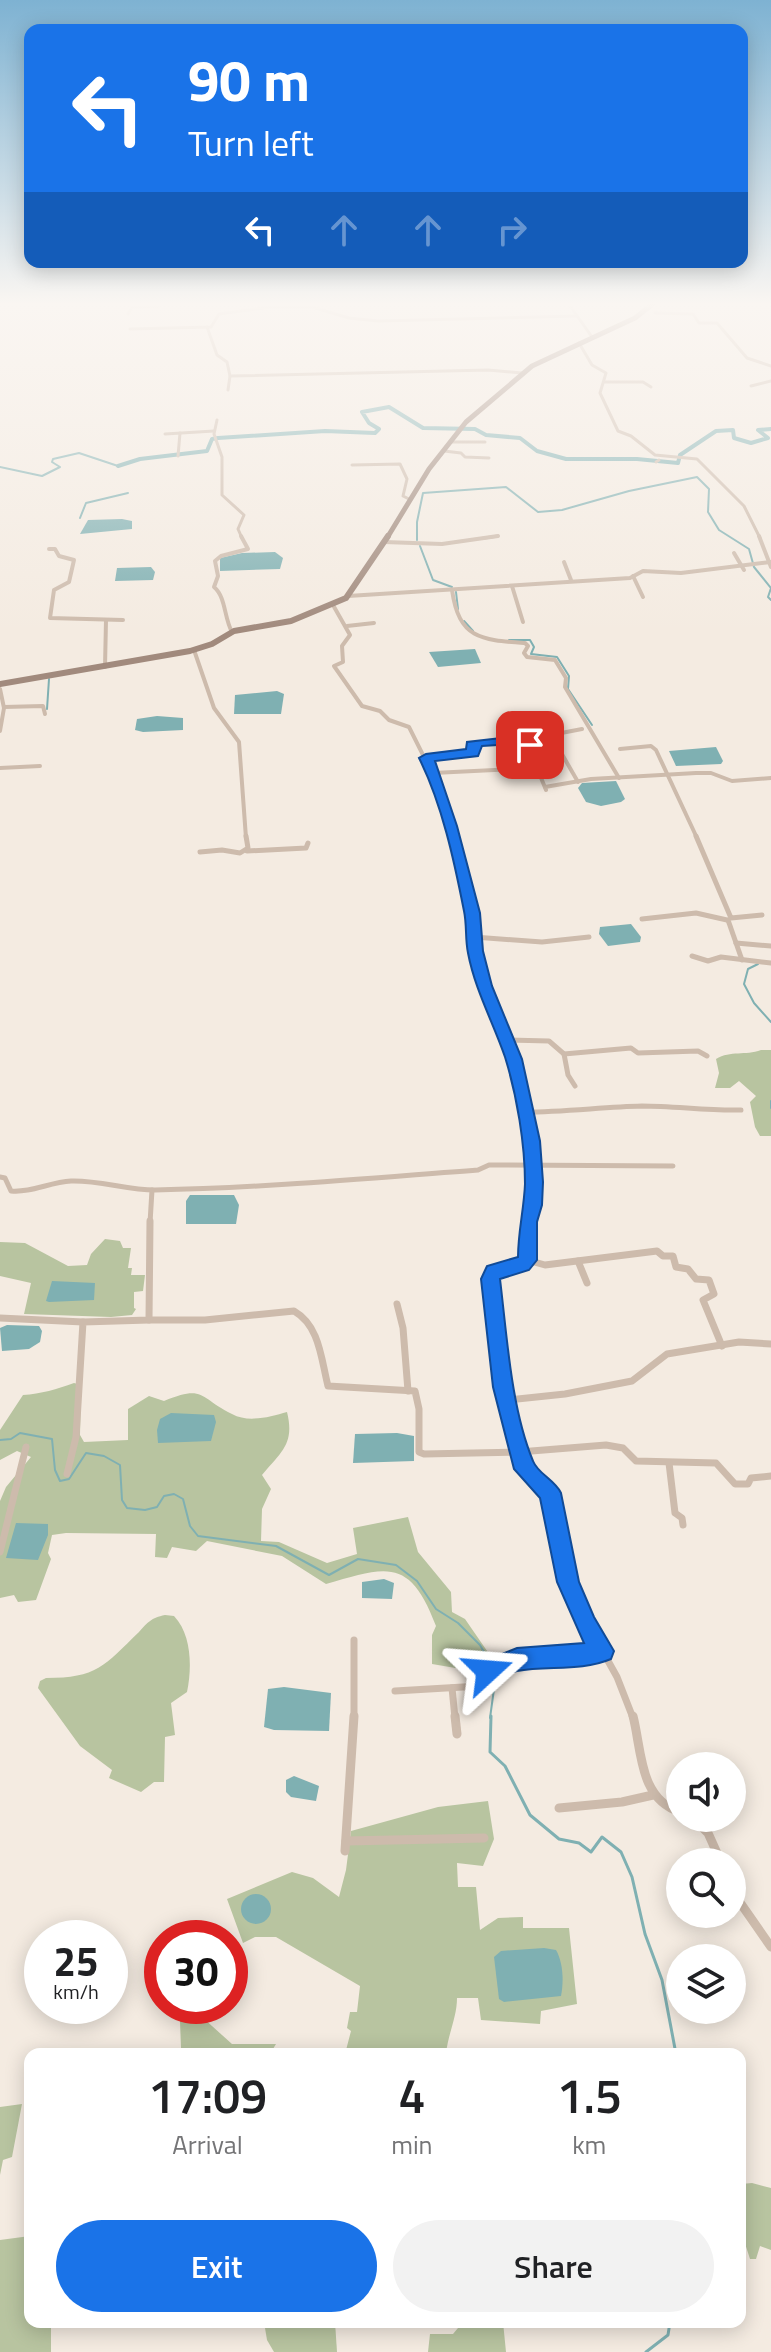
<!DOCTYPE html>
<html lang="en">
<head>
<meta charset="utf-8">
<style>
  :root { --surface:#fff; --page:#f2f2f2; --text:#202124; --muted:#757577; --accent:#1a73e8 }
  body { margin:0; font-family:"Titillium Web",sans-serif; background:var(--page); color:var(--text); height:100vh; display:flex; flex-direction:column; font-size:30px; white-space:nowrap }
  * { box-sizing:border-box; margin:0 }
  p { font-size:26px; color:var(--muted) }
  .icon { flex:none; width:44px; height:44px; fill:none; stroke:currentColor; stroke-width:2; stroke-linecap:round; stroke-linejoin:round }
  .map { position:relative; flex:1; overflow:hidden }
  .drawer { position:absolute; left:24px; top:2048px; width:722px; height:280px; display:flex; flex-direction:column; background:var(--surface); border-radius:16px; box-shadow:0 4px 20px #0003 }
  .drawer>* { flex:none }
  .top-card { position:absolute; left:24px; top:24px; width:724px; height:244px; border-radius:16px; box-shadow:0 4px 20px #0003; background:#1a73e8; color:#fff; overflow:hidden }
  .controls { position:absolute; left:666px; top:1752px; display:grid; gap:16px }
  .controls a { display:grid; place-items:center; width:80px; height:80px; border-radius:50%; background:var(--surface); box-shadow:0 4px 20px #0003; font-size:40px }
  .speed { position:absolute; left:24px; top:1920px; display:flex; gap:16px; font-size:40px; font-weight:700; text-align:center }
  .speed>* { display:grid; place-content:center; width:104px; height:104px; border-radius:50%; background:var(--surface); box-shadow:0 4px 20px #0003; line-height:1 }
  .speed small { font-size:20px; font-weight:400 }
  .speed .limit { border:12px solid #d22; background:#fff; color:#111 }
  .pin { position:absolute; display:grid; place-items:center; width:68px; height:68px; color:#fff; margin:-34px; border-radius:16px; box-shadow:0 4px 12px #0006 }
  .me { position:absolute; width:88px; margin:-44px; rotate:71deg; stroke-linejoin:round; filter:drop-shadow(0 0 6px #0008) }
  .turn { display:flex; align-items:center; gap:28px; height:168px; padding:0 32px; font-size:36px }
  .turn .icon { width:104px; height:104px; stroke-width:2.5 }
  .turn b { display:block; font-size:56px; line-height:68px }
  .lanes { display:flex; align-items:center; height:76px; padding:0 32px; background:#0003; justify-content:center; gap:40px; direction:ltr }
  .lanes .off { opacity:.35 }
  .eta { display:flex; justify-content:space-evenly; align-items:center; height:136px; text-align:center }
  .eta b { font-size:48px; font-weight:600; line-height:56px }
  .cta { display:flex; gap:16px; margin-top:auto; padding:16px 32px }
  .cta a { flex:1; height:92px; border-radius:48px; background:var(--accent); color:#fff; font-size:32px; font-weight:600; line-height:92px; text-align:center }
  .cta a+a { background:var(--page); color:var(--text) }
  .map>svg:first-child { display:block }
  .green { fill:#b8c4a0 }
  .water { fill:#7fb0b2 }
  .lines { fill:none; stroke-linecap:round; stroke-linejoin:round }
  .stream-far1 { stroke:#7fb0b2; stroke-width:2 }
  .stream { stroke:#7fb0b2; stroke-width:3 }
  .canal { stroke:#7fb0b2; stroke-width:4 }
  .street-far4 { stroke:#cdbbac; stroke-width:3 }
  .street-far3 { stroke:#cdbbac; stroke-width:4 }
  .street-far2 { stroke:#cdbbac; stroke-width:5 }
  .street-far1 { stroke:#cdbbac; stroke-width:7 }
  .street { stroke:#cdbbac; stroke-width:9 }
  .secondary-far1 { stroke:#a18a7d; stroke-width:5 }
  .secondary { stroke:#a18a7d; stroke-width:6 }
  .route { fill:#1a73e8; stroke:#114b97; stroke-width:2 }
</style>
</head>
<body>
<div class="map">
<svg width="771" height="2352" viewBox="0 0 771 2352">
  <rect width="100%" height="100%" fill="#f4ebe1"/>
  <g class="green">
    <path d="M 761,1050 L 771,1050 L 771,1136 L 760,1136 L 755,1127 L 750,1102 L 756,1096 L 739,1081 L 730,1088 L 715,1088 L 719,1073 L 716,1059 C 731,1050 745,1056 761,1050 Z"/>
    <path d="M 105,1239 L 120,1241 L 123,1248 L 131,1248 L 128,1268 L 132,1268 L 131,1275 L 145,1275 L 143,1291 L 134,1292 L 134,1308 L 136,1309 L 132,1315 L 111,1317 L 24,1314 L 31,1283 L 0,1276 L 0,1242 L 25,1243 L 68,1266 L 87,1265 L 91,1254 Z"/>
    <path d="M 74,1383 L 81,1385 L 80,1435 L 84,1442 L 128,1440 L 128,1409 L 149,1396 L 164,1401 C 205,1384 199,1398 232,1414 C 248,1423 270,1417 287,1412 C 295,1444 281,1452 262,1475 L 271,1489 L 262,1509 L 261,1541 L 279,1542 L 327,1563 L 357,1554 L 353,1528 L 408,1517 L 418,1552 L 451,1592 L 452,1612 L 465,1619 L 494,1661 L 473,1671 L 432,1664 L 432,1635 L 436,1626 C 410,1557 387,1566 326,1584 L 282,1556 L 207,1541 L 196,1551 L 172,1547 L 167,1558 L 155,1557 L 156,1534 L 66,1533 L 52,1535 L 48,1553 L 51,1559 L 36,1600 L 18,1602 L 14,1595 L 0,1598 L 0,1501 L 6,1487 L 31,1457 L 17,1451 L 0,1460 L 0,1430 L 23,1395 C 41,1394 57,1389 74,1383 Z"/>
    <path d="M 165,1615 L 174,1616 C 192,1635 192,1668 187,1692 L 171,1703 L 175,1735 L 165,1737 L 164,1782 L 154,1782 L 141,1792 L 109,1778 L 112,1770 L 80,1746 L 38,1688 L 40,1681 L 46,1678 C 97,1678 104,1666 139,1632 C 148,1622 151,1618 165,1615 Z"/>
    <path d="M 488,1801 L 494,1839 L 483,1866 L 457,1863 L 458,1887 L 476,1887 L 480,1930 L 498,1918 L 523,1917 L 523,1928 L 569,1928 L 577,2004 L 541,2011 L 540,2024 L 481,2020 L 478,1998 L 457,1998 C 457,2017 448,2034 446,2054 L 345,2054 L 351,2031 L 347,2028 L 350,2012 L 357,2012 L 360,1986 L 276,1937 L 255,1937 L 243,1943 L 227,1899 L 292,1872 L 313,1878 L 339,1897 L 346,1870 L 351,1831 L 438,1807 Z"/>
    <path d="M 202,2017 L 232,2044 L 276,2044 L 270,2054 L 185,2054 L 185,2049 L 181,2048 L 180,2021 Z"/>
    <path d="M 22,2104 L 12,2157 L 3,2160 L 0,2175 L 0,2107 Z"/>
    <path d="M 752,2183 L 771,2188 L 771,2250 L 760,2246 L 756,2259 L 750,2259 L 740,2228 L 740,2188 L 741,2184 Z"/>
    <path d="M 30,2236 L 30,2322 L 51,2322 L 51,2352 L 0,2352 L 0,2240 Z"/>
    <path d="M 264,2322 L 335,2322 L 337,2352 L 274,2352 L 267,2340 Z"/>
    <path d="M 463,2322 L 503,2322 L 506,2352 L 428,2352 L 430,2334 L 453,2334 Z"/>
  </g>
  <g class="water">
    <path d="M 122,519 L 132,521 L 132,529 L 80,534 L 88,520 Z"/>
    <path d="M 275,552 L 283,558 L 280,569 L 220,571 L 220,558 L 242,553 Z"/>
    <path d="M 151,567 L 155,572 L 153,580 L 115,581 L 117,568 Z"/>
    <path d="M 475,649 L 481,663 L 438,667 L 429,652 Z"/>
    <path d="M 277,691 L 284,694 L 281,714 L 234,714 L 235,695 Z"/>
    <path d="M 157,716 L 183,718 L 183,730 L 143,732 L 135,730 L 137,719 Z"/>
    <path d="M 716,747 L 723,761 L 721,764 L 676,766 L 669,751 Z"/>
    <path d="M 616,781 L 625,799 L 621,802 L 601,806 L 586,802 L 578,788 L 582,783 Z"/>
    <path d="M 631,924 L 641,937 L 640,942 L 608,946 L 599,934 L 600,927 Z"/>
    <path d="M 190,1195 L 234,1195 L 239,1205 L 236,1224 L 186,1224 L 186,1201 Z"/>
    <path d="M 52,1281 L 95,1283 L 94,1300 L 49,1302 L 46,1301 Z"/>
    <path d="M 7,1325 L 39,1326 L 42,1331 L 40,1342 L 29,1349 L 2,1351 L 0,1328 Z"/>
    <path d="M 171,1413 L 214,1415 L 216,1422 L 211,1441 L 158,1443 L 157,1430 L 160,1419 Z"/>
    <path d="M 397,1433 L 414,1436 L 414,1461 L 353,1463 L 355,1434 Z"/>
    <path d="M 16,1523 L 48,1524 L 48,1535 L 38,1560 L 6,1558 Z"/>
    <path d="M 384,1579 L 394,1583 L 392,1599 L 362,1598 L 362,1582 Z"/>
    <path d="M 284,1687 L 331,1693 L 329,1731 L 274,1730 L 264,1727 L 268,1689 Z"/>
    <path d="M 294,1776 L 319,1786 L 316,1801 L 291,1797 L 286,1792 L 286,1780 Z"/>
    <circle cx="256" cy="1909" r="15"/>
    <path d="M 544,1948 L 556,1950 C 563,1962 564,1981 561,1996 L 504,2002 L 499,1999 L 494,1957 L 501,1951 Z"/>
  </g>
  <g class="lines">
    <g class="stream-far1">
      <path d="M 0,467 L 42,476 L 60,467 L 52,462 L 53,459 L 79,453 L 118,466"/>
      <path d="M 80,518 L 86,503 L 128,493"/>
      <path d="M 417,540 L 417,522 L 423,493 L 506,487 L 538,512 L 562,510 L 629,491 L 697,477 L 709,489 L 708,512 L 719,530 L 749,549 L 754,567 L 771,588 L 768,597 L 771,600"/>
      <path d="M 420,546 L 433,580 L 452,587"/>
      <path d="M 456,592 L 458,609"/>
      <path d="M 464,621 L 473,631"/>
      <path d="M 509,640 L 530,640 L 534,647 L 531,654 L 557,657 L 569,676 L 568,689 L 592,725"/>
      <path d="M 47,709 L 49,679"/>
      <path d="M 758,964 L 748,969 L 744,984 L 754,1003 L 771,1022"/>
      <path d="M 771,1101 L 771,1108"/>
      <path d="M 0,1440 L 11,1439 L 20,1433 L 52,1439 L 55,1470 L 60,1481 L 69,1479 L 86,1453 L 104,1456 L 120,1465 L 122,1500 L 127,1508 L 145,1510 L 157,1507 L 164,1496 L 174,1494 L 183,1499 L 190,1526 L 198,1536 L 276,1546 L 329,1575 L 358,1559 L 396,1565 L 417,1581 L 436,1609 L 458,1623 L 480,1645 L 488,1659 L 494,1689 L 490,1718"/>
    </g>
    <g class="stream">
      <path d="M 491,1716 L 490,1752 L 505,1766 L 530,1815 L 559,1839 L 579,1843 L 591,1852 L 602,1837 L 621,1852 L 632,1877 L 645,1934 L 662,1980 L 676,2054"/>
      <path d="M 646,2352 L 668,2335 L 670,2322"/>
    </g>
    <path class="canal" d="M 118,466 L 140,459 L 207,451 L 212,439 L 218,438 L 325,431 L 375,433 L 379,429 L 369,423 L 362,412 L 389,407 L 423,428 L 475,429 L 486,435 L 520,438 L 537,451 L 566,459 L 637,459 L 678,463 L 680,455 L 716,431 L 733,430 L 734,438 L 751,443 L 768,438 L 758,430 L 771,429"/>
    <g class="street-far4">
      <path d="M 568,303 L 592,337"/>
      <path d="M 655,313 L 693,314 L 699,323 L 717,323 L 747,358 L 771,366"/>
      <path d="M 128,314 L 132,307 L 160,306"/>
      <path d="M 207,327 L 217,355 L 227,362 L 230,376 L 228,390"/>
      <path d="M 130,329 L 211,327 L 219,314 L 270,307 L 312,307 L 349,318 L 378,321 L 576,316"/>
      <path d="M 579,343 L 592,365 L 606,373 L 600,393 L 618,431 L 631,436 L 655,455 L 697,459 L 744,506 L 760,538"/>
      <path d="M 230,376 L 488,370 L 522,373"/>
      <path d="M 605,382 L 643,382 L 651,387"/>
      <path d="M 751,386 L 771,381"/>
      <path d="M 217,420 L 214,434 L 222,457 L 222,495 L 244,515 L 238,529 L 242,538"/>
      <path d="M 165,434 L 214,431"/>
      <path d="M 450,442 L 485,442"/>
      <path d="M 444,451 L 461,453 L 465,457 L 489,458"/>
      <path d="M 178,456 L 180,433"/>
      <path d="M 656,462 L 659,460"/>
      <path d="M 352,465 L 400,464 L 407,479 L 403,496 L 409,499"/>
      <path d="M 485,538 L 498,536"/>
    </g>
    <g class="street-far3">
      <path d="M 759,536 L 771,567"/>
      <path d="M 384,542 L 442,544 L 498,536"/>
      <path d="M 49,549 L 55,549 L 59,556 L 74,560 L 69,582 L 54,590 L 50,618 L 123,620"/>
      <path d="M 734,553 L 744,570"/>
      <path d="M 564,562 L 571,580"/>
      <path d="M 633,576 L 643,597"/>
      <path d="M 512,586 L 523,622"/>
      <path d="M 452,590 C 459,639 481,640 525,643 L 528,646 L 524,653 L 527,657 L 555,660 L 566,678 L 565,687 L 619,778"/>
      <path d="M 348,596 L 630,578 L 643,571 L 681,573 L 771,562"/>
      <path d="M 333,605 L 350,635 L 342,646 L 343,662 L 334,666 L 362,706 L 380,711 L 389,720 L 409,727 L 439,787 L 454,838"/>
      <path d="M 347,626 L 374,623"/>
      <path d="M 232,632 C 224,618 226,597 214,587 L 218,576 L 215,561 L 221,556 L 248,549 L 241,536"/>
      <path d="M 194,650 L 214,708 L 239,742 L 246,838"/>
      <path d="M 105,667 L 106,620"/>
      <path d="M 0,689 L 4,708 L 0,731"/>
      <path d="M 4,707 L 43,706 L 45,714"/>
      <path d="M 620,749 L 651,746 L 656,750 L 697,838"/>
      <path d="M 426,758 L 473,753 L 472,744 L 482,742 L 556,744"/>
      <path d="M 0,768 L 40,766"/>
      <path d="M 433,773 L 537,768 L 546,790"/>
      <path d="M 578,782 L 551,735 L 582,729"/>
      <path d="M 545,787 L 591,779 L 696,773 L 711,773 L 732,781 L 771,778"/>
    </g>
    <g class="street-far2">
      <path d="M 454,836 L 483,984 L 513,1058 L 527,1110 L 534,1169 L 533,1203 L 528,1223"/>
      <path d="M 696,836 L 731,918 L 762,915"/>
      <path d="M 247,851 L 306,848 L 308,843"/>
      <path d="M 200,852 L 222,850 L 240,853 L 248,848 L 246,836"/>
      <path d="M 642,919 L 696,913 L 727,920"/>
      <path d="M 728,920 L 742,960"/>
      <path d="M 474,937 L 542,942 L 589,937"/>
      <path d="M 736,943 L 771,946"/>
      <path d="M 692,956 L 708,961 L 721,957 L 771,963"/>
      <path d="M 505,1040 L 549,1041 L 564,1054 L 631,1048 L 638,1053 L 698,1051 L 707,1056"/>
      <path d="M 564,1054 L 568,1075 L 575,1086"/>
      <path d="M 525,1112 C 564,1112 603,1107 642,1106 C 675,1106 708,1111 741,1110"/>
      <path d="M 0,1177 L 5,1178 L 11,1191 C 31,1193 50,1182 71,1181 C 99,1180 127,1190 155,1190 C 263,1188 371,1178 478,1170 L 489,1165 L 673,1166"/>
      <path d="M 150,1223 L 152,1190"/>
    </g>
    <g class="street-far1">
      <path d="M 528,1221 L 525,1263 L 494,1272 L 491,1279 C 497,1332 502,1428 528,1473 C 533,1482 544,1483 550,1493 L 573,1598 L 617,1677 L 633,1718"/>
      <path d="M 527,1260 L 545,1265 L 657,1251 L 663,1256 L 673,1256 L 676,1267 L 688,1269 L 696,1279 L 709,1280 L 714,1294 L 703,1300 L 722,1346"/>
      <path d="M 578,1261 L 587,1283"/>
      <path d="M 397,1304 L 403,1328 L 408,1391"/>
      <path d="M 0,1318 L 83,1322"/>
      <path d="M 149,1320 L 205,1320 L 294,1311 C 320,1326 321,1359 328,1386 L 415,1391 L 419,1409 L 419,1452 L 424,1454 L 519,1452 L 606,1445 L 623,1448 L 636,1461 L 716,1463 L 735,1484 L 748,1484 L 751,1478 L 771,1476"/>
      <path d="M 507,1400 L 565,1394 L 632,1381 L 667,1354 L 739,1342 L 771,1344"/>
      <path d="M 669,1463 L 675,1513 L 682,1518 L 683,1525"/>
      <path d="M 67,1474 L 76,1437 L 83,1322 L 149,1320 L 150,1221"/>
      <path d="M 0,1552 L 26,1447"/>
      <path d="M 452,1688 L 455,1718"/>
      <path d="M 395,1691 L 480,1686 L 488,1669 C 525,1657 564,1657 603,1651"/>
      <path d="M 354,1718 L 354,1640"/>
    </g>
    <g class="street">
      <path d="M 455,1716 L 457,1734"/>
      <path d="M 633,1716 C 642,1751 639,1799 680,1812"/>
      <path d="M 559,1808 L 622,1802 L 653,1795"/>
      <path d="M 693,1818 L 708,1833 L 721,1862"/>
      <path d="M 346,1841 L 484,1838"/>
      <path d="M 345,1851 L 354,1716"/>
      <path d="M 732,1891 L 771,1947"/>
    </g>
    <path class="secondary-far1" d="M 387,538 L 429,469 L 466,422 L 532,366 L 635,318 L 654,303"/>
    <path class="secondary" d="M 0,684 L 190,651 L 212,644 L 234,631 L 291,621 L 346,598 L 388,536"/>
  </g>
  <linearGradient id="sky" x2="0" y2="1"><stop stop-color="#7eb2d2"/><stop offset="0.48" stop-color="#faf6f2"/><stop offset="1" stop-color="#faf6f2" stop-opacity="0"/></linearGradient>
  <rect width="771" height="633" fill="url(#sky)"/>
  <path class="route" d="M 518,736 L 537,745 L 530,749 L 516,744 L 482,746 L 478,756 L 435,761 L 457,826 L 480,913 L 483,951 L 492,986 L 522,1059 L 540,1141 L 543,1182 L 542,1205 L 537,1222 L 537,1260 L 529,1270 L 500,1279 C 507,1336 511,1408 533,1461 C 538,1474 555,1480 561,1493 L 579,1582 L 594,1617 L 614,1651 L 611,1659 C 580,1672 548,1665 517,1671 C 507,1673 497,1679 488,1683 L 479,1680 L 476,1671 L 479,1663 L 517,1648 L 584,1643 L 557,1582 L 540,1498 L 514,1469 L 493,1387 L 481,1279 L 487,1266 L 518,1257 C 518,1232 524,1209 525,1184 C 525,1144 517,1096 505,1057 C 493,1022 475,990 468,953 C 465,939 467,925 464,911 C 454,860 442,804 419,758 L 426,754 L 466,749 L 467,742 Z"/>
</svg>
<div class="controls">
<a><svg class="icon" aria-label="sound" viewBox="0 0 24 24"><path d="M4 9h4l5-4v14l-5-4H4zM17 9q2 3 0 6"/></svg></a>
<a><svg class="icon" aria-label="search" viewBox="0 0 24 24"><circle cx="10" cy="10" r="6"/><path d="M15 15l6 6"/></svg></a>
<a><svg class="icon" aria-label="layers" viewBox="0 0 24 24"><path d="M12 4l9 5-9 5-9-5zM3 14l9 5 9-5"/></svg></a>
</div>
<div class="speed"><div>25<small>km/h</small></div><div class="limit">30</div></div>
<div class="pin" style="left:530px;top:745px;background:#d93025"><svg class="icon" aria-label="arrive" viewBox="0 0 24 24"><path d="M6 21V4h12l-3 4 3 4H6"/></svg></div>
<svg class="me" style="left:488px;top:1671px" viewBox="-20 -20 40 40"><path d="M0-17L14 15 0 8-14 15z" fill="#1a73e8" stroke="#fff" stroke-width="4"/></svg>
<div class="top-card">
<div class="turn"><svg class="icon" aria-label="left" viewBox="0 0 24 24"><path d="M17 20v-9H6M10 6l-5 5 5 5"/></svg><div><b>90 m</b>Turn left</div></div>
<div class="lanes"><svg class="icon" aria-label="left" viewBox="0 0 24 24"><path d="M17 20v-9H6M10 6l-5 5 5 5"/></svg><svg class="icon off" aria-label="ahead" viewBox="0 0 24 24"><path d="M12 20V5M6 11l6-6 6 6"/></svg><svg class="icon off" aria-label="ahead" viewBox="0 0 24 24"><path d="M12 20V5M6 11l6-6 6 6"/></svg><svg class="icon off" aria-label="right" viewBox="0 0 24 24"><path d="M7 20v-9h11M14 6l5 5-5 5"/></svg></div>
</div>
<section class="drawer">
<div class="eta">
<div><b>17:09</b><p>Arrival</p></div>
<div><b>4</b><p>min</p></div>
<div><b>1.5</b><p>km</p></div>
</div>
<div class="cta"><a>Exit</a><a>Share</a></div>
</section>
</div>
</body>
</html>
